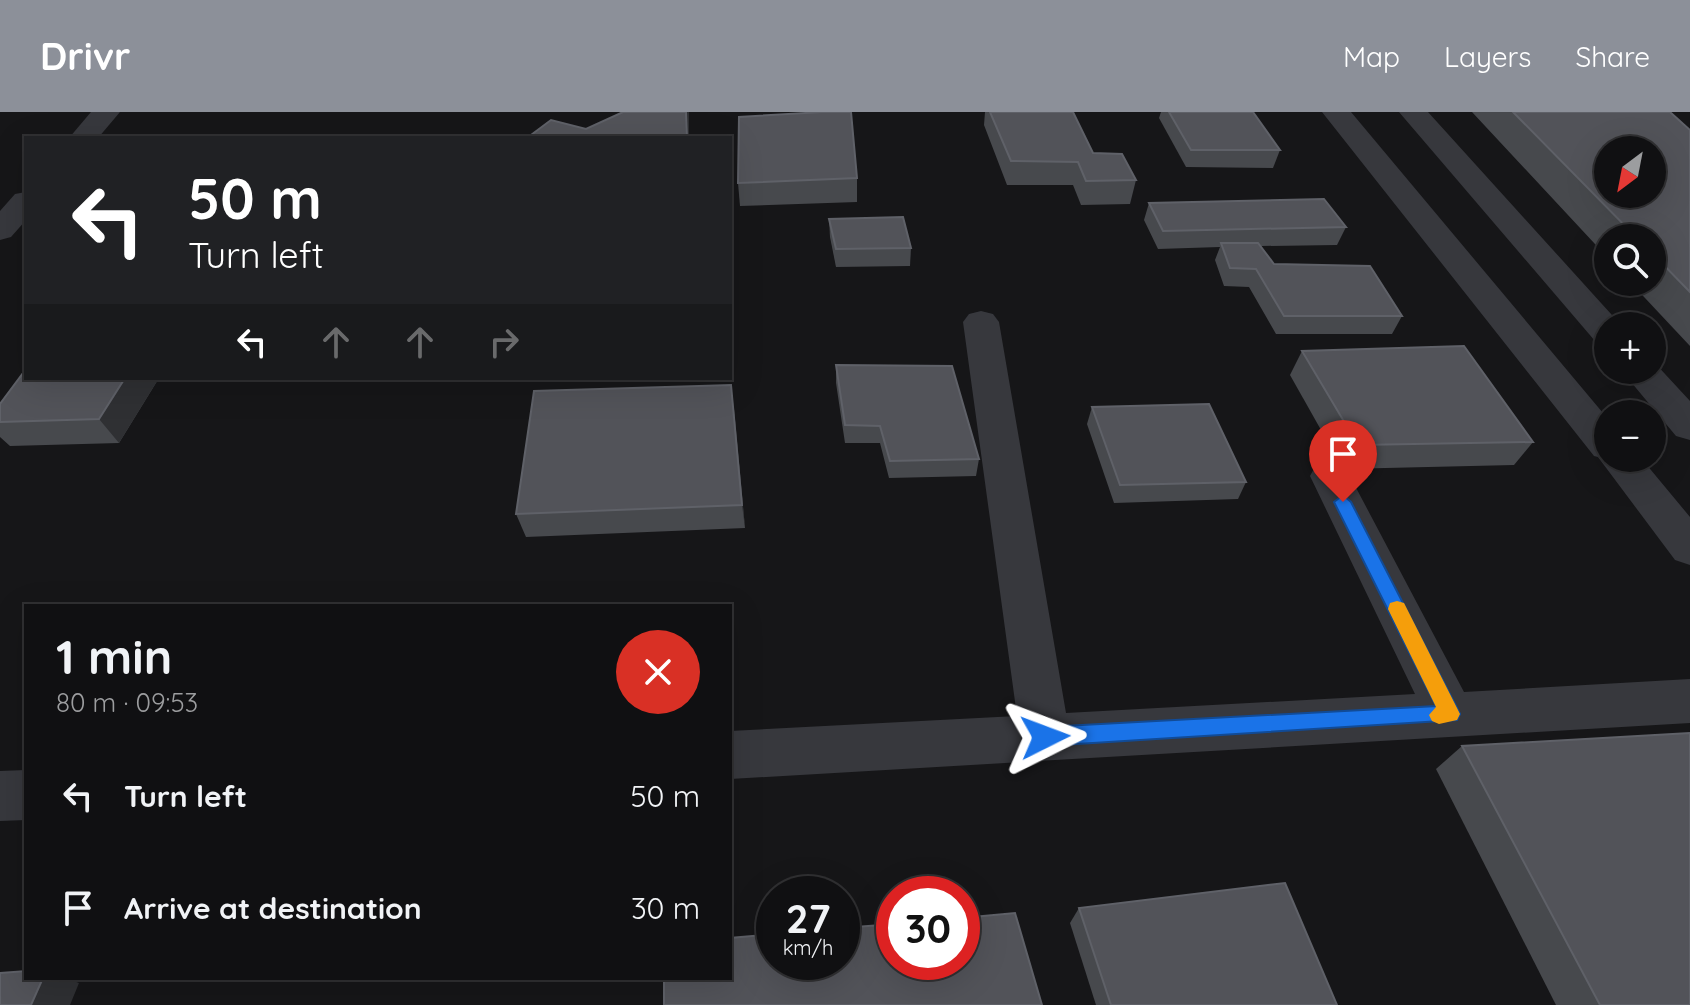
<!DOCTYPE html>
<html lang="en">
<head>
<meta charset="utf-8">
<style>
  :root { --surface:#101012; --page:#19191b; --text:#f1f3f6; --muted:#9c9d9f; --line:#303032; --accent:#8c9099 }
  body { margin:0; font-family:Quicksand,sans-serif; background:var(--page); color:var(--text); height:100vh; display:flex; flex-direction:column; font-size:30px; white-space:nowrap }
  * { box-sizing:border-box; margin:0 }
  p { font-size:26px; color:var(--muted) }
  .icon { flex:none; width:44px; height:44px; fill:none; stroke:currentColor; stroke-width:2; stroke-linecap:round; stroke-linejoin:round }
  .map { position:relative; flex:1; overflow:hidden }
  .details { position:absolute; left:24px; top:492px; width:708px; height:376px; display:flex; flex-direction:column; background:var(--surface); border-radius:0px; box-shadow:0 8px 32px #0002,0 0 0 2px var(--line) }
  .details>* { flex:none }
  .guide { position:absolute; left:24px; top:24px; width:708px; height:244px; border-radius:0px; box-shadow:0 8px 32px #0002,0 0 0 2px var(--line); background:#202124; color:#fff; overflow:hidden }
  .needle { width:52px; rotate:212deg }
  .controls { position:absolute; left:1594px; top:24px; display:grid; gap:16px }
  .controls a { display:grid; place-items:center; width:72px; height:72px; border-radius:50%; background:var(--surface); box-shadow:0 8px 32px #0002,0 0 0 2px var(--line); font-size:40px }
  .speed { position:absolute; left:756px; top:764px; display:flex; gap:16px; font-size:40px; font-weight:700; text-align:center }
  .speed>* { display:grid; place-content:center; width:104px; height:104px; border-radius:50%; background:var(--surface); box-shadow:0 8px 32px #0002,0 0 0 2px var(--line); line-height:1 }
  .speed small { font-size:20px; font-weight:400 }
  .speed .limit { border:12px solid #d22; background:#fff; color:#111 }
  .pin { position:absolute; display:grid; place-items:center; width:68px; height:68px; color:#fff; margin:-82px -34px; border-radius:50% 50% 50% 0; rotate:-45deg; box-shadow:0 0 8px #0007 }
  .pin .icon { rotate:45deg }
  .me { position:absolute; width:88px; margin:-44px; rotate:87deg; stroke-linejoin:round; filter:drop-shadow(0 0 6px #0008) }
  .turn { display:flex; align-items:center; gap:28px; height:168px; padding:0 32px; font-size:36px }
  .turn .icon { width:104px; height:104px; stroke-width:2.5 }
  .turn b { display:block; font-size:56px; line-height:68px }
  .lanes { display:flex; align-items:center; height:76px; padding:0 32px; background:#0003; justify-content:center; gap:40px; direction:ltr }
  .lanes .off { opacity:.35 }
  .round { display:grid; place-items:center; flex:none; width:84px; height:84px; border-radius:42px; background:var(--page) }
  .head { display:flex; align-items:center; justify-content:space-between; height:136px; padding:0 32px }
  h1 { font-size:48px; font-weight:800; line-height:60px }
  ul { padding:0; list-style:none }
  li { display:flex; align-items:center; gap:24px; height:112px; padding:0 32px }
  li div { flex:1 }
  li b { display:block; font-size:30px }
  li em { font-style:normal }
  header { display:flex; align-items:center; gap:48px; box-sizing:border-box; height:112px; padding:0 40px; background:var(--accent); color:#fff }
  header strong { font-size:38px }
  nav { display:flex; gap:44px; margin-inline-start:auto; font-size:28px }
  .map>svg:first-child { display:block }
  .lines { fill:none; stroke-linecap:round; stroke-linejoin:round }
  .minor { fill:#37383d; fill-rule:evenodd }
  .wall { fill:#47494d }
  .shaded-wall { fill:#2f3033 }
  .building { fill:#525359; stroke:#5f6168; stroke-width:2; fill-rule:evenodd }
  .route { fill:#1a73e8; stroke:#114b97; stroke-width:2 }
  .slow { fill:#f59e0b }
</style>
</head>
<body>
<header>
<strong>Drivr</strong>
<nav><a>Map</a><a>Layers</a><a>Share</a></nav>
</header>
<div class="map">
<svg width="1690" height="893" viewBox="0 0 1690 893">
  <rect width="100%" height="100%" fill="#161618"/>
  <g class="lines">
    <g class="minor">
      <path d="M 91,0 L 120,0 L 98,26 L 69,26 Z"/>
      <path d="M 1322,0 L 1351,0 L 1608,307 L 1608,346 L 1641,346 L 1690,405 L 1690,453 L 1675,448 L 1598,345 L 1594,344 Z"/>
      <path d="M 1399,0 L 1428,0 L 1621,213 L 1608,214 L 1608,232 L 1595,229 Z"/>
      <path d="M 26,80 L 26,108 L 11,125 L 0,128 L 0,99 L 15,82 Z"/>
      <path d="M 981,199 L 993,202 L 999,210 L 1066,601 L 1415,582 L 1310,364 L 1316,353 L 1330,349 L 1344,353 L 1464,580 L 1690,567 L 1690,611 L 730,667 L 730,619 L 1017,604 L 963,210 L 969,202 Z"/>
      <path d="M 1653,249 L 1690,289 L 1690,328 L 1676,324 L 1621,258 L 1652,258 Z"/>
      <path d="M 26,658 L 26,708 L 0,709 L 0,659 Z"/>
    </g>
  </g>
  <g class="wall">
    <path d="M 985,0 L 1073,0 L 1093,41 L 1136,68 L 1130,92 L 1081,93 L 1073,73 L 1007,73 L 984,13 Z"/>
    <path d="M 1161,0 L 1253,0 L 1280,38 L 1273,56 L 1186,55 L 1159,6 Z"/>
    <path d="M 1472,0 L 1670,0 L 1690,18 L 1690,234 L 1630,170 L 1652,170 L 1652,126 L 1608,126 L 1608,146 Z"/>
    <path d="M 857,66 L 857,90 L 740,94 L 738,71 Z"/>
    <path d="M 1149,91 L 1346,115 L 1337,133 L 1261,134 L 1274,152 L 1402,204 L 1392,222 L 1276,222 L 1249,175 L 1224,174 L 1215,148 L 1220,135 L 1158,137 L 1144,108 Z"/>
    <path d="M 829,107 L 911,136 L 910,154 L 836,155 L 830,125 Z"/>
    <path d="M 1302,239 L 1533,330 L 1514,353 L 1343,357 L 1290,263 Z"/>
    <path d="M 836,253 L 979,347 L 976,364 L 889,366 L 880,331 L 845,331 L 836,271 Z"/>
    <path d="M 26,266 L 159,266 L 119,331 L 10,334 L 0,325 L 0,292 Z"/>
    <path d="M 1092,295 L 1246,370 L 1238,387 L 1114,391 L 1087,312 Z"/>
    <path d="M 734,297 L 745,416 L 526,425 L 516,402 Z"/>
    <path d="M 1462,634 L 1690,893 L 1556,893 L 1436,657 Z"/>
    <path d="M 1079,796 L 1337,893 L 1096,893 L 1070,811 Z"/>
  </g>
  <g class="shaded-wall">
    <path d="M 686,0 L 689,0 L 689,26 L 687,26 Z"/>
    <path d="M 125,266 L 159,266 L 119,331 L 99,307 Z"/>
    <path d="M 731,273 L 734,297 L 745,416 L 742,393 Z"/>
    <path d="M 43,866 L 66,866 L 79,871 L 70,893 L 31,893 Z"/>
  </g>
  <g class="building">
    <path d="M 623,0 L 686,0 L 687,26 L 527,26 L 551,8 L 586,17 Z"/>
    <path d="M 822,0 L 851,0 L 857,66 L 738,71 L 739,5 Z"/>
    <path d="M 990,0 L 1073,0 L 1093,41 L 1122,42 L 1136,68 L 1086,69 L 1078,50 L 1011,49 Z"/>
    <path d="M 1169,0 L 1253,0 L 1280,38 L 1191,38 Z"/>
    <path d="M 1513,0 L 1670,0 L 1690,18 L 1690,180 L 1652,141 L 1652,126 L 1637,126 ZM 1608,38 L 1652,38 L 1652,82 L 1608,82 Z"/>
    <path d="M 1324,87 L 1346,115 L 1163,119 L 1149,91 Z"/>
    <path d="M 903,105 L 911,136 L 836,137 L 829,107 Z"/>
    <path d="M 1221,131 L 1258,131 L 1274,152 L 1370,154 L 1402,204 L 1284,204 L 1256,157 L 1230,156 Z"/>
    <path d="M 1464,234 L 1533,330 L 1358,333 L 1302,239 Z"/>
    <path d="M 836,253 L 952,254 L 979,347 L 890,349 L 880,314 L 845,313 Z"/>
    <path d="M 26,257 L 26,266 L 125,266 L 99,307 L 0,310 L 0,292 Z"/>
    <path d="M 731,273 L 742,393 L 516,402 L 534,279 Z"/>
    <path d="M 1209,292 L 1246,370 L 1120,373 L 1092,295 Z"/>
    <path d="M 1690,621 L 1690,893 L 1600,893 L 1462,634 Z"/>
    <path d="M 1285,771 L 1337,893 L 1111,893 L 1079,796 Z"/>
    <path d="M 1015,801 L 1042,893 L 664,893 L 664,866 L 730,866 L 730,826 L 774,822 L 774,850 L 842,850 L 842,816 L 894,812 L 894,850 L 962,850 L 962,806 Z"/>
    <path d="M 26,859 L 26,866 L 43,866 L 31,893 L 0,893 L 0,861 Z"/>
  </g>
  <path class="route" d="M 1343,383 L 1351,390 L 1457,596 L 1460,602 L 1457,608 L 1045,634 L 1037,631 L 1034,625 L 1037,618 L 1045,615 L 1436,594 L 1334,390 Z"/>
  <path class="slow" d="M 1397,489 L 1404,491 L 1457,596 L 1460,602 L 1457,608 L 1439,612 L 1432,609 L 1429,603 L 1436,595 L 1388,497 L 1390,491 Z"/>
</svg>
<div class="controls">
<a><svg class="needle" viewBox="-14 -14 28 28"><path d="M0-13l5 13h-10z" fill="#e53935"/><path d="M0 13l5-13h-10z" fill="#9c9d9f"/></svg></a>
<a><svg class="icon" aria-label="search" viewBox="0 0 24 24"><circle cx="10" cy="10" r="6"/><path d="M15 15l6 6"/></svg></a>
<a>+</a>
<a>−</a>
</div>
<div class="speed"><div>27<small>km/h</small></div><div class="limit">30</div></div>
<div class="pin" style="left:1343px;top:390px;background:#d93025"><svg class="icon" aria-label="arrive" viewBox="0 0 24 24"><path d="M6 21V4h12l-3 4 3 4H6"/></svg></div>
<svg class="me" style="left:1045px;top:625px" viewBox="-20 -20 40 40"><path d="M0-17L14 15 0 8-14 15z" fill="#1a73e8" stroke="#fff" stroke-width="4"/></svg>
<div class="guide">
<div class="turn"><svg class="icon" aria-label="left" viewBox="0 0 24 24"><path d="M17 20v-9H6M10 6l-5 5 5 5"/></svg><div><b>50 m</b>Turn left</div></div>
<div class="lanes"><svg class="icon" aria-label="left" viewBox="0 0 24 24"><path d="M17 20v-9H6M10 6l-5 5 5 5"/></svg><svg class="icon off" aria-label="ahead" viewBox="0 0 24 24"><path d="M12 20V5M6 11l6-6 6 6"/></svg><svg class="icon off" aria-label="ahead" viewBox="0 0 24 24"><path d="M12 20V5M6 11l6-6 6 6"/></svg><svg class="icon off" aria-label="right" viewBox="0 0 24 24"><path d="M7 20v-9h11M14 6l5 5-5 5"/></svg></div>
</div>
<section class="details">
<div class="head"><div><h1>1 min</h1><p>80 m · 09:53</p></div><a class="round" style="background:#d93025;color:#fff"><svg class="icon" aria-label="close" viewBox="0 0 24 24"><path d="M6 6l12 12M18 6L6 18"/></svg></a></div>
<ul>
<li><svg class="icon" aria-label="left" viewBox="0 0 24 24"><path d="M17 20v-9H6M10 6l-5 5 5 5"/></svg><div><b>Turn left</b></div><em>50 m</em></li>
<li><svg class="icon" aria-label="arrive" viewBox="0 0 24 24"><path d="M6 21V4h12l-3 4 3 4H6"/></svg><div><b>Arrive at destination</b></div><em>30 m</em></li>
</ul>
</section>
</div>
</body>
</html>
